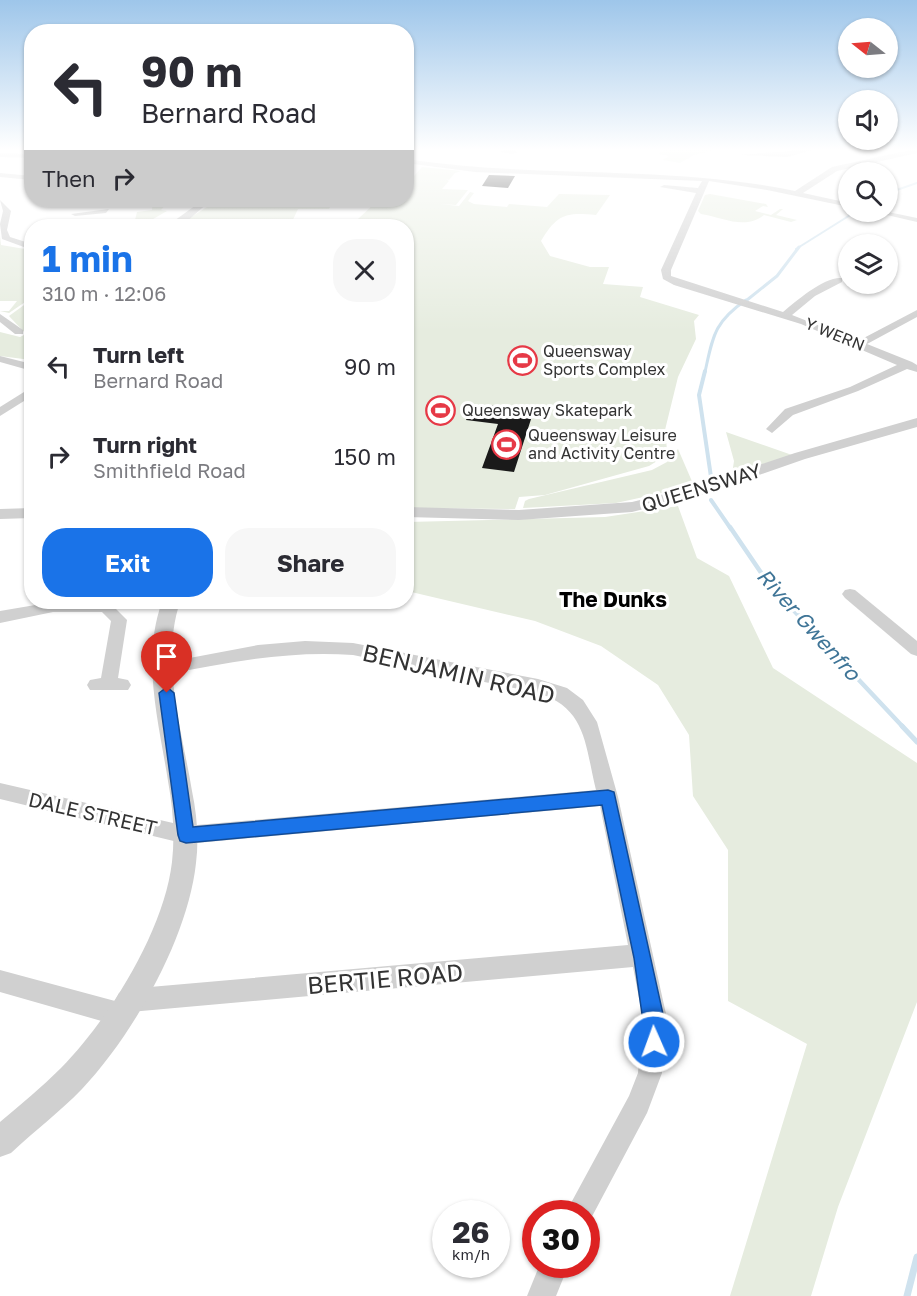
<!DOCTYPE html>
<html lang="en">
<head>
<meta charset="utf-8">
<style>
  :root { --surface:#fff; --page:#f7f7f7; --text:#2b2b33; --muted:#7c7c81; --accent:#1a73e8 }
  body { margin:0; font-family:"Golos Text",sans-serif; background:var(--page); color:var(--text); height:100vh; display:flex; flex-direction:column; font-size:22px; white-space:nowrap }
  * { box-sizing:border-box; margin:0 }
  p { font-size:20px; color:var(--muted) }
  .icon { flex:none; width:33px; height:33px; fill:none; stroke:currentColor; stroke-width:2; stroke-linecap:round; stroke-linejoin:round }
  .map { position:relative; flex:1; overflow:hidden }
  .sheet { position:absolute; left:24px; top:219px; width:390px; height:390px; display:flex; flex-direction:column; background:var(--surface); border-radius:24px; box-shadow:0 2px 4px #0004 }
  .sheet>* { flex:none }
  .hud { position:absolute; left:24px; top:24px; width:390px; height:183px; border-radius:24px; box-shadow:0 2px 4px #0004; background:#fff; color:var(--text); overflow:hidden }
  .needle { width:39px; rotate:287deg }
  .tools { position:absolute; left:838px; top:18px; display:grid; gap:12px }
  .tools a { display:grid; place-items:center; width:60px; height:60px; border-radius:50%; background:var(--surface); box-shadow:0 2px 4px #0004; font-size:30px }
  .speed { position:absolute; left:432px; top:1200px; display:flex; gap:12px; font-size:30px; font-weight:700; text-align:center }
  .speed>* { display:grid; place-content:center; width:78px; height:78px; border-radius:50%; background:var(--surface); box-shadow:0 2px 4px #0004; line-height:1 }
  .speed small { font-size:15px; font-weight:400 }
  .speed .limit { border:9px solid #d22; background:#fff; color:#111 }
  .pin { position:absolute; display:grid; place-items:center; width:51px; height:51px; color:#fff; margin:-62px -26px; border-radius:50% 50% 50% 0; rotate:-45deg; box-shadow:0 0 6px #0007 }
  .pin .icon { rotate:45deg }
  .me { position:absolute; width:66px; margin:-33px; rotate:358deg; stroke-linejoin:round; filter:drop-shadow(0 0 4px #0008) }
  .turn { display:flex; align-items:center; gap:21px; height:126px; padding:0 18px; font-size:27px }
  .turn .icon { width:78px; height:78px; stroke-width:2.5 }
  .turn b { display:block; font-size:42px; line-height:51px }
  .then { display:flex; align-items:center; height:57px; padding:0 18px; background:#0003; gap:12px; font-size:22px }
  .round { display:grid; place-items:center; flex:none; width:63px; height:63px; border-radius:24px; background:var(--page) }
  .headline { display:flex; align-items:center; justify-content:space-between; height:102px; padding:0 18px }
  h1 { font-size:36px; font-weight:700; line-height:45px; color:var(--accent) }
  .cta { display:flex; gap:12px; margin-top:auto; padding:12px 18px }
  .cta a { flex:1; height:69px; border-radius:24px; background:var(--accent); color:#fff; font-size:24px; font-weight:700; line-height:69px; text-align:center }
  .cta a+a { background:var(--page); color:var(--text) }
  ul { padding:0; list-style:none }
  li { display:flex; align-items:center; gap:18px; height:90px; padding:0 18px }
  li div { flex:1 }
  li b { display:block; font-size:22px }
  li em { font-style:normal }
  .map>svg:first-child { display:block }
  .green { fill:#e6ecdf }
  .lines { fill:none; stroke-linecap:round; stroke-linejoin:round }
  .stream-far5 { stroke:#cfe2ee; stroke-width:2 }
  .stream-far4 { stroke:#cfe2ee; stroke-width:3 }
  .stream-far3 { stroke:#cfe2ee; stroke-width:4 }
  .stream-far2 { stroke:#cfe2ee; stroke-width:4.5 }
  .stream-far1 { stroke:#cfe2ee; stroke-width:5 }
  .stream { stroke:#cfe2ee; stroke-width:7 }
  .building { fill:#1a1a1a }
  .minor { fill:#d0d0d0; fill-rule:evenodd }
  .tertiary { fill:#d0d0d0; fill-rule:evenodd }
  .route { fill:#1a73e8; stroke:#114b97; stroke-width:1.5 }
  .labels { text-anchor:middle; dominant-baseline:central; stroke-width:6; stroke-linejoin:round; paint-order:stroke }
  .far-street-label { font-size:16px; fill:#333; stroke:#fff }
  .far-poi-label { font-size:16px; fill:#333; stroke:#fff; text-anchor:start }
  .street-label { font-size:20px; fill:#333; stroke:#fff }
  .neighbourhood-label { font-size:21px; font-weight:bold; fill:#000; stroke:#fff }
  .water-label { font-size:21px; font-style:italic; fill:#3f7597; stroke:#fff }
  .near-street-label { font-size:24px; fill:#333; stroke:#fff }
</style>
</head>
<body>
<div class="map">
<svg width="917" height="1296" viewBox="0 0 917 1296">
  <rect width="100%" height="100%" fill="#fff"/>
  <g class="green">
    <path d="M 664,150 L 711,150 L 713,151 L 694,155 L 680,163 L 663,160 L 669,156 L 658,154 Z"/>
    <path d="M 422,167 L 461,171 L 455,173 L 449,180 L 446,179 L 449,181 L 442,189 L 468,190 L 456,205 L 440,204 L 459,206 L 470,192 L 474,193 L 468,201 L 474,204 L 507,207 L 509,204 L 547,207 L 559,194 L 610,195 L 596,215 C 566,212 557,214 541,241 L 550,256 L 590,267 L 609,267 L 603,284 L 643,287 L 640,297 L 699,315 L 694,321 L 696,339 L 678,377 L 665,430 L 667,450 L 662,458 L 649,466 L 545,495 L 519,497 L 515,509 L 407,508 L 406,226 L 353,226 L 353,219 L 358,219 L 375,203 L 389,204 L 393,200 L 406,200 L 407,184 Z"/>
    <path d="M 710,194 L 766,204 L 768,207 L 763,206 L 755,211 L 771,215 L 780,209 L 783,209 L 776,215 L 797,220 L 791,222 L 764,215 C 745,230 724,218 701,214 L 698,211 L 705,195 Z"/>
    <path d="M 153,200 L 169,200 L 161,210 L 167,211 L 141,226 L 74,226 L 135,220 L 137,212 L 152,210 Z"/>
    <path d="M 213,200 L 333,200 L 329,209 L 298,209 L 290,226 L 309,226 L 177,226 L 207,207 Z"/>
    <path d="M 0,236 L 1,245 L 31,250 L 31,298 L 9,313 L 0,311 L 9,311 L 17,301 L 0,301 Z"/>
    <path d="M 31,300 L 31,360 L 0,356 L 0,332 L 20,337 L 26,334 L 9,316 Z"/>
    <path d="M 726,432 L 792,455 L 732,474 L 734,461 Z"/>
    <path d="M 678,449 L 694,486 L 616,503 L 523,508 L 525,501 L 529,499 L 652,470 L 667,462 Z"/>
    <path d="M 678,506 L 697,558 L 729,576 L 773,668 L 917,763 L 917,1002 L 838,1207 L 811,1296 L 730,1296 L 807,1044 L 728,1001 L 728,850 L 693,796 L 689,735 L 658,685 L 601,646 L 535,621 L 407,591 L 407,522 L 605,517 Z"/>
  </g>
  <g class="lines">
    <g class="stream-far5">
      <path d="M 888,193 L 917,183"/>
      <path d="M 796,249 L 855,212"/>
    </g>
    <g class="stream-far4">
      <path d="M 747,300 L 777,276 L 799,247"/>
      <path d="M 705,372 C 713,336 714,322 746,300"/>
    </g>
    <g class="stream-far3">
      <path d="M 705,371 L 699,395 L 711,477"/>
      <path d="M 711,500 L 731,529"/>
    </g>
    <path class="stream-far2" d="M 730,527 L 768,583 L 903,727"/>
    <path class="stream-far1" d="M 902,726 L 917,742"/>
    <path class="stream" d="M 907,1296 L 917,1257"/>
  </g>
  <g class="building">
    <path d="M 489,175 L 515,176 L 508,188 L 482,186 Z"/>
    <path d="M 490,405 L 533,413 L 514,472 L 482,468 L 498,424 L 466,420 L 472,406 L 489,408 Z"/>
  </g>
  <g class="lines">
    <g class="minor">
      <path d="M 799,150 L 813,150 L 787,157 L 741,155 Z"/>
      <path d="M 910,150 L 917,150 L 917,153 L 837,171 L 803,193 L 849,203 L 849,207 L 767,190 L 709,181 L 671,270 L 671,276 L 783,312 C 796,301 825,276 842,278 L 842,282 L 815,296 L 792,315 L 858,341 L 917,310 L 917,317 L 867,344 L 912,362 L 917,365 L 917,372 L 907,369 L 858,391 L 793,415 L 772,433 L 766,429 L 785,409 L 850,387 L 897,365 L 801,324 L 674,285 L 663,279 L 661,270 L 696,193 L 660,187 L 664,185 L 698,188 L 702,181 L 475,172 L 406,163 L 406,159 C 536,179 667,164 795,191 L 832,167 Z"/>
      <path d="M 497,151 L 515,150 L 517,152 L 513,154 Z"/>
      <path d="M 0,153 L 32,154 L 32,158 L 0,157 Z"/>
      <path d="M 0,173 L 32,176 L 32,180 L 0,177 Z"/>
      <path d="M 0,200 L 11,211 L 7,230 L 10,237 L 32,244 L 32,250 L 2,239 L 0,224 L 3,211 Z"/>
      <path d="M 203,200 L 211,200 L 184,224 L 167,226 Z"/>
      <path d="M 109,209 L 106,213 L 75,216 L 71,214 Z"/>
      <path d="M 874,212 L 888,212 L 917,218 L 917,222 Z"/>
      <path d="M 0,314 L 23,330 L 23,334 L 15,334 L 0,322 Z"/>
      <path d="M 0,356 L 32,364 L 32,371 L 0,362 Z"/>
      <path d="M 32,387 L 32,396 L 0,416 L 0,407 Z"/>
      <path d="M 850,589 L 855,590 L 917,641 L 917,656 L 911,654 L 845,598 L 842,594 L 845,590 Z"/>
      <path d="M 53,602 L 109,602 L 127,620 L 118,678 L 128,680 L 131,685 L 128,690 L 90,690 L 87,685 L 90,680 L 101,678 L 111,621 L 102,612 L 53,612 L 0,623 L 0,611 Z"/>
      <path d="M 305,641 L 353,643 L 538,679 L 567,688 L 583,700 L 597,722 L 618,797 L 666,1014 L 662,1073 L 647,1113 L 588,1224 L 586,1214 L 565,1214 L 629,1096 L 638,1073 L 642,1014 L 633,967 L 130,1012 L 127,1022 L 119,1026 L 0,992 L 0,970 L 115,1001 L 119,993 L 127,989 L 628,945 L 600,806 L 186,844 L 0,799 L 0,783 L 186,826 L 596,790 C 585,746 587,708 538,693 L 353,655 C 288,650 226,663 163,675 L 157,673 L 155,669 L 157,665 L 163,663 L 258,645 Z"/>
      <path d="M 540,1264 L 569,1264 L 556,1296 L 527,1296 Z"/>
    </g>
    <g class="tertiary">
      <path d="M 917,418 L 917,427 L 805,459 L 704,494 L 632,512 L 519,520 L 406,517 L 406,507 L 519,510 L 632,502 L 693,487 L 795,453 Z"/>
      <path d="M 32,508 L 32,518 L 0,519 L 0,509 Z"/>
      <path d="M 162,602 L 180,602 C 160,662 182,730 192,791 C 197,815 199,839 196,863 C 188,938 133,1035 82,1089 C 60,1112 34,1131 11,1153 L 0,1157 L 0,1122 C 21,1104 42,1087 61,1068 C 109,1019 164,931 172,862 C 175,835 173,808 168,781 C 159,723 141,659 162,602 Z"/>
    </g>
  </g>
  <linearGradient id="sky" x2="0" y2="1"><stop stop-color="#9ec6ea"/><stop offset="0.45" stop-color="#fff"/><stop offset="1" stop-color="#fff" stop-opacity="0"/></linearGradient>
  <rect width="917" height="332" fill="url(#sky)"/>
  <path class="route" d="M 167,687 L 174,693 L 193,827 L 608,790 L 614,792 L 663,1014 L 664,1042 L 661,1049 L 654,1052 L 647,1049 L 634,958 L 602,805 L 186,843 L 180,841 L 178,835 L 159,693 Z"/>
  <defs>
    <symbol id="stadium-ring" viewBox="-11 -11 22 22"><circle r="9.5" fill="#fff" stroke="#e63946" stroke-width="1.5"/><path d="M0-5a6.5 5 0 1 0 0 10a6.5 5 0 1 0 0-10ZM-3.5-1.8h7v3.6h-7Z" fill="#e63946"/></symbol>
  </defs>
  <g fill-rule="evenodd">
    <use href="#stadium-ring" x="506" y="344" width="33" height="33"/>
    <use href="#stadium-ring" x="424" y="394" width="33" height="33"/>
    <use href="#stadium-ring" x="490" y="428" width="33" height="33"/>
  </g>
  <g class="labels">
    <g class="far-street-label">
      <text transform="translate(835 334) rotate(22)">Y WERN</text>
    </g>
    <g class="far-poi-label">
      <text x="543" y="351">Queensway<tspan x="543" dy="18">Sports Complex</tspan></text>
      <text x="462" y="410">Queensway Skatepark</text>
      <text x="528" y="435">Queensway Leisure<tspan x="528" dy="18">and Activity Centre</tspan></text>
    </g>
    <g class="street-label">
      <text transform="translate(701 487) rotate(-17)">QUEENSWAY</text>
      <text transform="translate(93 813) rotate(13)">DALE STREET</text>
    </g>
    <g class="neighbourhood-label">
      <text x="613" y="599">The Dunks</text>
    </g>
    <g class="water-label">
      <text transform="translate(809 624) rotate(48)">River Gwenfro</text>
    </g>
    <g class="near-street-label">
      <text transform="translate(459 673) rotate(13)">BENJAMIN ROAD</text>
      <text transform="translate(385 978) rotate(-5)">BERTIE ROAD</text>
    </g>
  </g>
</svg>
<div class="tools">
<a><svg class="needle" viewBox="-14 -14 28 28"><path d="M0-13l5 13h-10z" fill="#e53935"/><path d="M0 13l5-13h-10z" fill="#7c7c81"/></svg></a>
<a><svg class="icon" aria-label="sound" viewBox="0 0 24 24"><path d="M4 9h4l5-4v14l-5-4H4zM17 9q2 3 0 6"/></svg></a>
<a><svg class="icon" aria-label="search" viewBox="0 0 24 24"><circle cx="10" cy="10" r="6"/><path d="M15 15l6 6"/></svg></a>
<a><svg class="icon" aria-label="layers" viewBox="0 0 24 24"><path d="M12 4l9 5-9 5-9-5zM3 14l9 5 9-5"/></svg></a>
</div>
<div class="speed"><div>26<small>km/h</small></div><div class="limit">30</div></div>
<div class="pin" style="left:167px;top:693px;background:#d93025"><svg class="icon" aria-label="arrive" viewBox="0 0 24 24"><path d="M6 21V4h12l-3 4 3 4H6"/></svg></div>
<svg class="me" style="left:654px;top:1042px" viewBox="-20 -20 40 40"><circle r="17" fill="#1a73e8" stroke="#fff" stroke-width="3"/><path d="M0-11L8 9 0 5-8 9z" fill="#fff"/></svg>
<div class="hud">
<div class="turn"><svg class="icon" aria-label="left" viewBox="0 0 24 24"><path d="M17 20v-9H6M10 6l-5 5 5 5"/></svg><div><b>90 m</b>Bernard Road</div></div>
<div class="then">Then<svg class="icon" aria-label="right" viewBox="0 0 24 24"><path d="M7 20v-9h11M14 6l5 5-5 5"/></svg></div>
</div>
<section class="sheet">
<div class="headline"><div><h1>1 min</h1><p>310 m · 12:06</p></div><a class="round"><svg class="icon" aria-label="close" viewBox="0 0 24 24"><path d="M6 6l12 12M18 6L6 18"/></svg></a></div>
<ul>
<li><svg class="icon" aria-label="left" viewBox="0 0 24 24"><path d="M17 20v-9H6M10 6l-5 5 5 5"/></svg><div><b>Turn left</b><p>Bernard Road</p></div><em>90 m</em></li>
<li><svg class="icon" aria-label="right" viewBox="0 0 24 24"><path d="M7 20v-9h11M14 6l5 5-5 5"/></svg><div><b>Turn right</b><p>Smithfield Road</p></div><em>150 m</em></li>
</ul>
<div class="cta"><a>Exit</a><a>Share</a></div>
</section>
</div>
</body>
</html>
